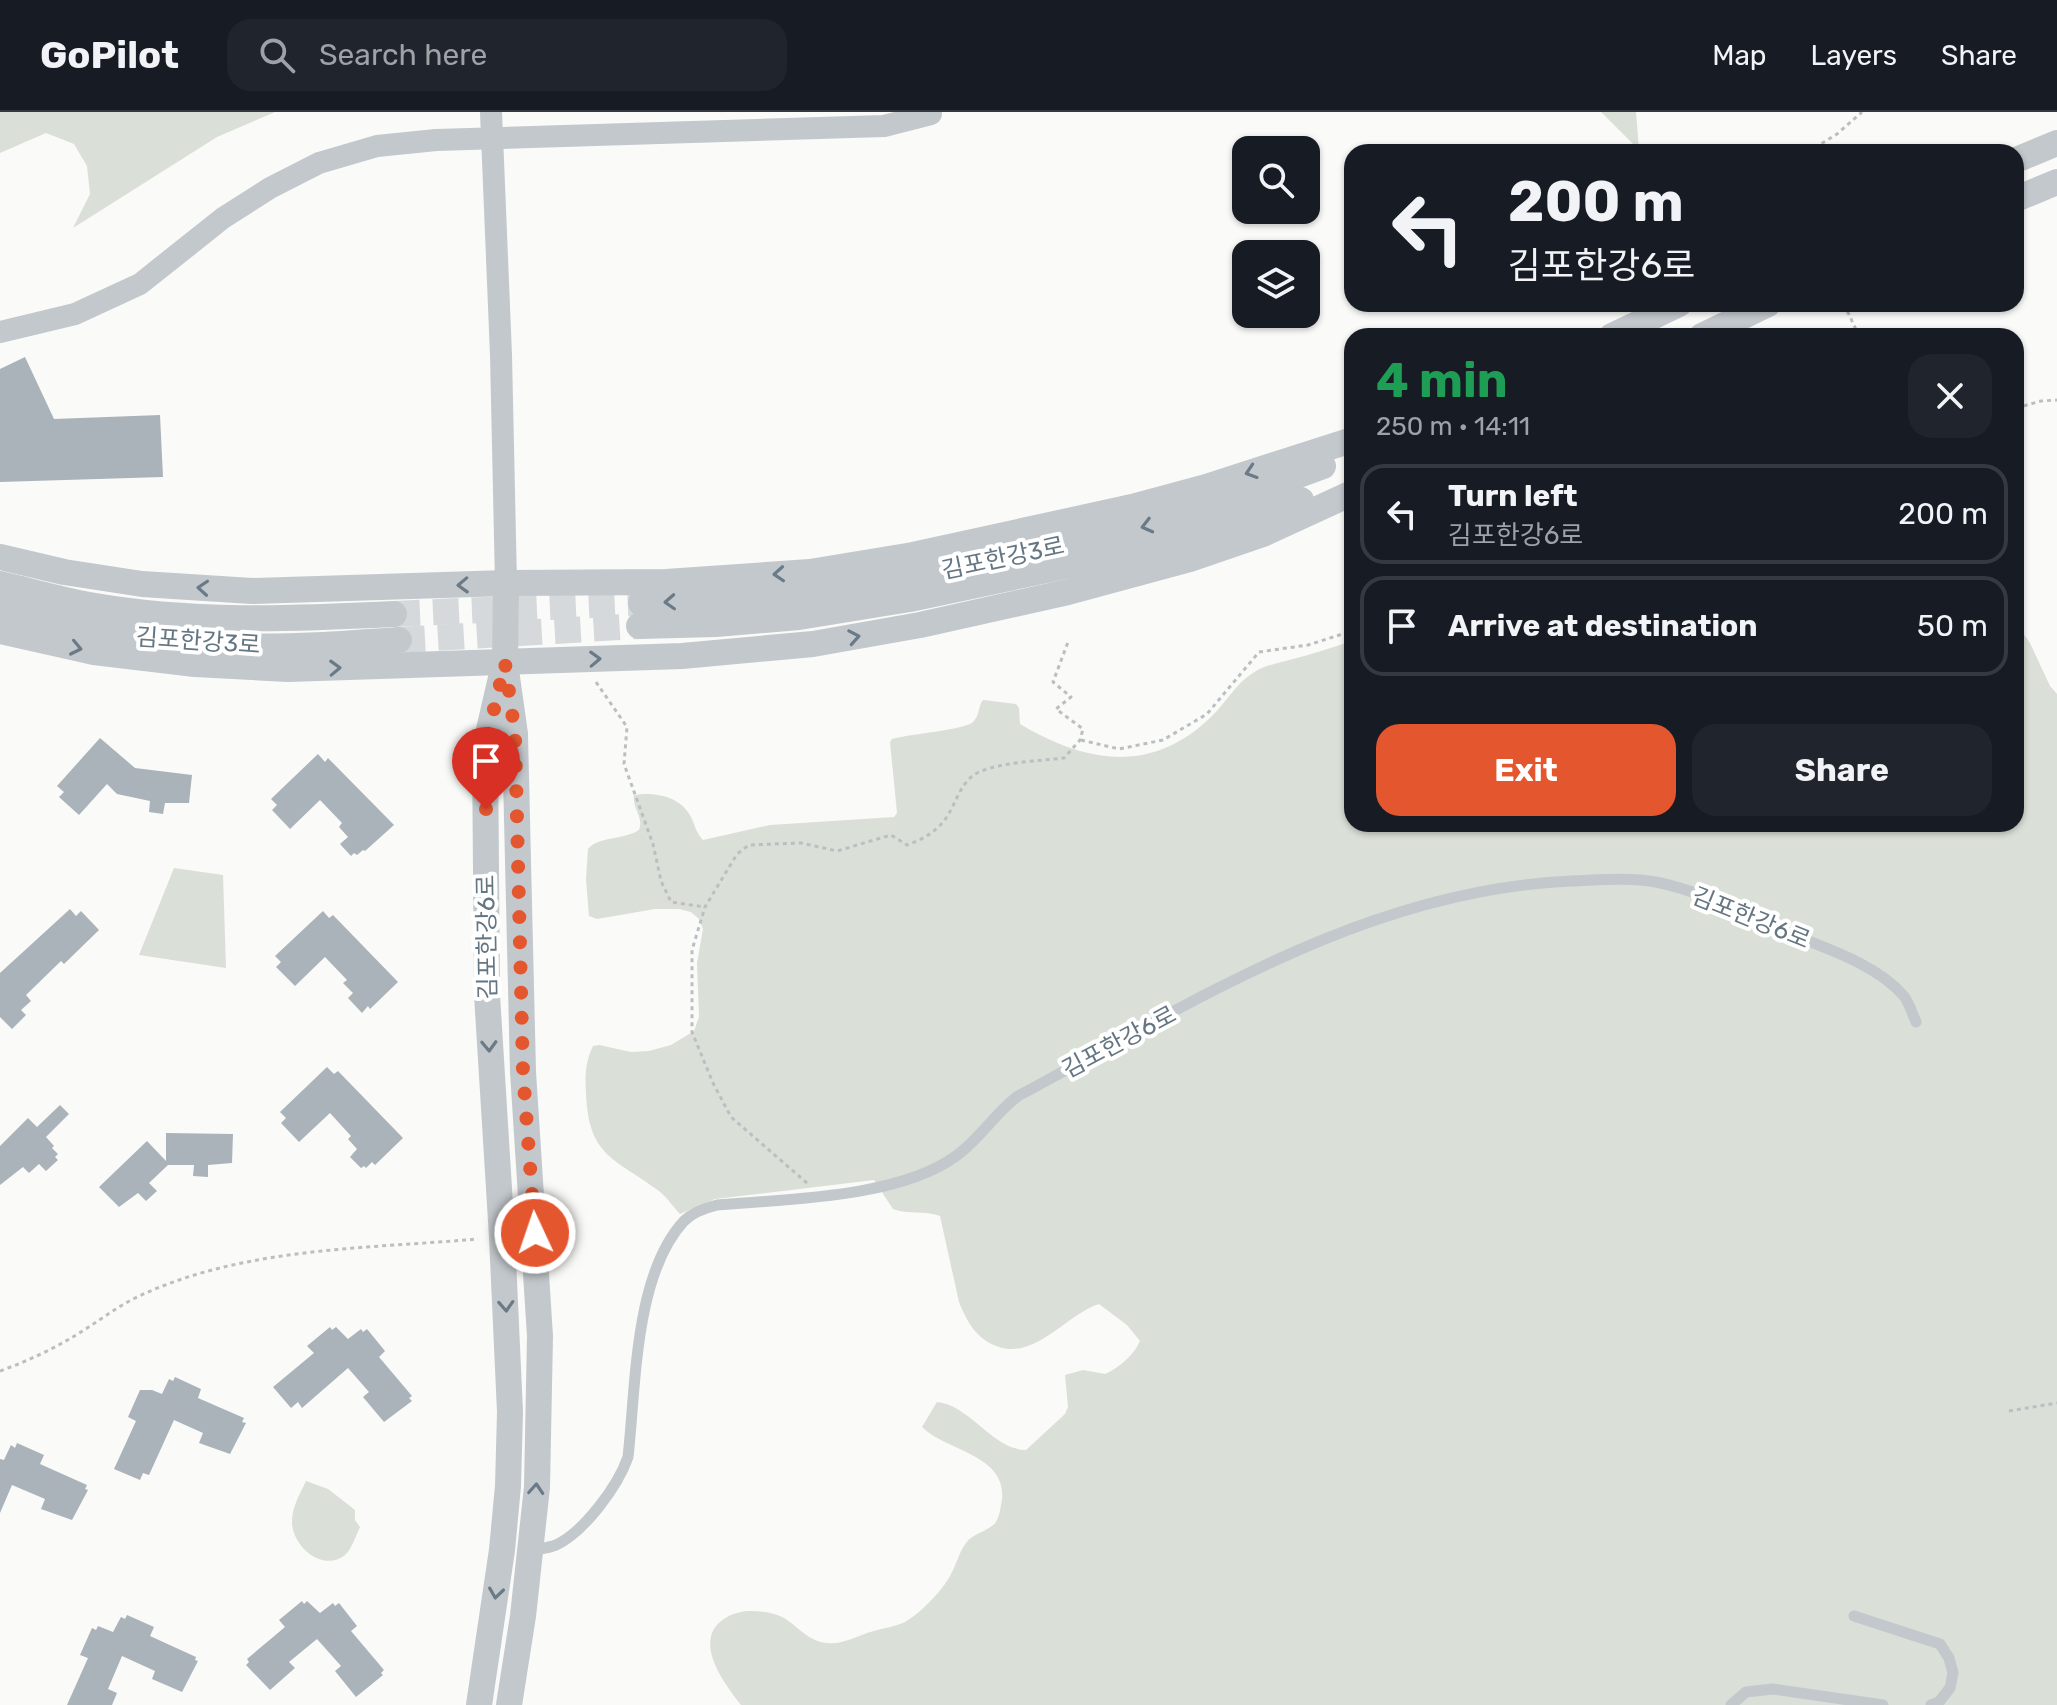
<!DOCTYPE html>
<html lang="en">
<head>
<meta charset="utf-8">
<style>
  :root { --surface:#171b24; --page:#20242c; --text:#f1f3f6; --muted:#9ea1a6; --line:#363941; --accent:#e4572e }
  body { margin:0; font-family:Rubik,"Noto Sans KR",sans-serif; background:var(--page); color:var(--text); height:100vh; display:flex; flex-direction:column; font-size:30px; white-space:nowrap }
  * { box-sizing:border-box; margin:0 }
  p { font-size:26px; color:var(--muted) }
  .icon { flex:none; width:44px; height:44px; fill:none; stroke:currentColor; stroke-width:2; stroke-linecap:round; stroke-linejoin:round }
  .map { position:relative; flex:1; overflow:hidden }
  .sheet { position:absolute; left:1344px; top:216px; width:680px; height:504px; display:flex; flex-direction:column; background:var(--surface); border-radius:24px; box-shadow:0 2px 6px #0004 }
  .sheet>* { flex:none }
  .guide { position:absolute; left:1344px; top:32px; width:680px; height:168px; border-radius:24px; box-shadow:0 2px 6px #0004; background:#171b24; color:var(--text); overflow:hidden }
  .fabs { position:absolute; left:1232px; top:24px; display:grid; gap:16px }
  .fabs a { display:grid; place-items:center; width:88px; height:88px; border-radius:16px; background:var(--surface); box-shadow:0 2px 6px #0004; font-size:40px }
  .pin { position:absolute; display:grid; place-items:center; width:68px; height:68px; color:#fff; margin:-82px -34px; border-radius:50% 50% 50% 0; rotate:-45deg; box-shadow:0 0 8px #0007 }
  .pin .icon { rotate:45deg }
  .me { position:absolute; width:88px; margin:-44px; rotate:357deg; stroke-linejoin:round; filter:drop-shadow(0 0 6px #0008) }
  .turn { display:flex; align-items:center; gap:28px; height:168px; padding:0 32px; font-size:36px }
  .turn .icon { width:104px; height:104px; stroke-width:2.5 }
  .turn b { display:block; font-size:56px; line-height:68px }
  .round { display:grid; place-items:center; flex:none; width:84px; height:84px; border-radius:24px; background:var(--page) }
  .head { display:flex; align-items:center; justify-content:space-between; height:136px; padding:0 32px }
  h1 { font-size:48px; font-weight:700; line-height:60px; color:#1e9e55 }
  .cta { display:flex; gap:16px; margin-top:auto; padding:16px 32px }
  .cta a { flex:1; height:92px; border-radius:24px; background:var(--accent); color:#fff; font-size:32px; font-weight:700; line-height:92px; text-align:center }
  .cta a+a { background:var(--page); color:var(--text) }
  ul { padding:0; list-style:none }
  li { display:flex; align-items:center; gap:24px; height:100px; margin:0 16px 12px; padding:0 16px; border:4px solid var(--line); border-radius:24px }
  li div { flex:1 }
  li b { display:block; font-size:30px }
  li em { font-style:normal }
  header { display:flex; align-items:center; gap:48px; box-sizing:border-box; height:112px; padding:0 40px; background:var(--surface); border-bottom:2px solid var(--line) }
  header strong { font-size:38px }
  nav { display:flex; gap:44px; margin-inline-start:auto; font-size:28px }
  .search { width:560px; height:72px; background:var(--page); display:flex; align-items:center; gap:20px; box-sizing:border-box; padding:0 28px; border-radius:24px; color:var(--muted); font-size:30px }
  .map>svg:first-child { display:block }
  .green { fill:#dadfd7 }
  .building { fill:#aab3b9 }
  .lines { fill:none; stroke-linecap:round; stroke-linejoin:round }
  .tertiary-tunnel { stroke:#d5d9db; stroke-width:26; stroke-dasharray:26 13; stroke-linecap:butt }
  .path { stroke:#bbbfc2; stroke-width:3; stroke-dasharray:4 4; stroke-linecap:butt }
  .service { stroke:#c3c8cc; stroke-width:11 }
  .minor { stroke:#c3c8cc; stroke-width:22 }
  .tertiary { stroke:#c3c8cc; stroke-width:26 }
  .oneway { stroke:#6a7a87 }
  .route { stroke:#e4572e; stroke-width:14; stroke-dasharray:0 25.2 }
  .labels { text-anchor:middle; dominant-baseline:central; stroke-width:8; stroke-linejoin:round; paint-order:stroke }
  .street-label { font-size:24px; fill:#657683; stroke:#fff }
</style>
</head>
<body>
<header>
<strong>GoPilot</strong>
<div class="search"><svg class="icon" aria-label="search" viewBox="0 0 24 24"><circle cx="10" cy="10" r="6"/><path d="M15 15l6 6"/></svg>Search here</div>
<nav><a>Map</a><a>Layers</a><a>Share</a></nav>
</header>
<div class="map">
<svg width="2057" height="1593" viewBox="0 0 2057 1593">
  <rect width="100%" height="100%" fill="#fafaf8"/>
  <g class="green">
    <path d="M 0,0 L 275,0 L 217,25 L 73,116 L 90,82 L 87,54 L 74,32 L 46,21 L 0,41 Z"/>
    <path d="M 1601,0 L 1636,0 L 1639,38 Z"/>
    <path d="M 2016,511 L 2030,531 L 2050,574 L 2057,582 L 2057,1593 L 741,1593 C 723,1570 690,1526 727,1505 C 741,1497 759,1498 774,1502 C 794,1507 804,1529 827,1531 C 844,1533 858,1523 874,1519 C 884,1516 893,1515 903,1511 C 918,1504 942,1479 950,1464 C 956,1454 959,1440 966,1431 C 973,1421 988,1420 996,1410 C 999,1405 1000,1399 1001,1393 C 1012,1343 947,1340 922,1315 L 937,1290 C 970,1293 993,1338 1026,1338 L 1065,1302 L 1068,1295 L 1065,1263 L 1083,1258 L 1105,1262 C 1119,1256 1134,1243 1140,1229 L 1127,1213 L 1099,1192 C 1067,1202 1036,1247 999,1235 C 977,1228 967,1210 959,1190 L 940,1104 C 925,1098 908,1103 893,1097 L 874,1068 L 715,1087 L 680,1102 C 673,1095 667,1085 659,1079 C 615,1046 589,1046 586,982 C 585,965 585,950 593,934 L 599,933 L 631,940 L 649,939 L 671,933 L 694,919 L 699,905 L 697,851 L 703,817 L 699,807 L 691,800 L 679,797 L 655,797 L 597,807 L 589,804 L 586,767 L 588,737 C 599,724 624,728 639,718 C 644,704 632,697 634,683 C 655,680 680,684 691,705 C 695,713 696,721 703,728 L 770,713 L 894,705 L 897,701 L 890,630 L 892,627 C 909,622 965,618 973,610 C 980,603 978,594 983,588 L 1016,592 L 1019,596 L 1020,612 C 1086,651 1151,663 1211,605 C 1225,592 1236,571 1253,561 C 1264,553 1280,551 1293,547 C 1313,542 1333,535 1352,529 L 1352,712 L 2016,712 Z"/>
    <path d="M 174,756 L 223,763 L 226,856 L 139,843 Z"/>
    <path d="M 306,1369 L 328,1377 L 355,1398 L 355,1408 L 360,1415 C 356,1423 352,1437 345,1443 C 323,1461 292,1434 292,1410 C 292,1395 300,1382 306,1369 Z"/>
  </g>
  <g class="building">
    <path d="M 25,245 L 54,307 L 160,303 L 163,365 L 0,370 L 0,257 Z"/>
    <path d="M 100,626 L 135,656 L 192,663 L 189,691 L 165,691 L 163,702 L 149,700 L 150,689 L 117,682 L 107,672 L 79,703 L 59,685 L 64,680 L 57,674 Z"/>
    <path d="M 318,642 L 325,650 L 328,646 L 394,713 L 365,739 L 363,738 L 357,743 L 354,741 L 351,744 L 340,732 L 348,725 L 339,715 L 342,711 L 320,688 L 290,717 L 272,698 L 277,693 L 271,687 Z"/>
    <path d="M 70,797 L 76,804 L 81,799 L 99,818 L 64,852 L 61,849 L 26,883 L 31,889 L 21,898 L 26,903 L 12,917 L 0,905 L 0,861 Z"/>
    <path d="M 323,799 L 329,806 L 333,803 L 398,870 L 370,897 L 368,894 L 362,901 L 348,886 L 353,881 L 343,871 L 347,868 L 325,845 L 295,874 L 276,855 L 281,850 L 275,844 Z"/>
    <path d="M 327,955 L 334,962 L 338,959 L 403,1026 L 375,1053 L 372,1050 L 366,1056 L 364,1054 L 361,1056 L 350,1045 L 357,1037 L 348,1027 L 351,1024 L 330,1001 L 299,1030 L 281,1011 L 286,1006 L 280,1000 Z"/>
    <path d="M 60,993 L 69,1002 L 46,1025 L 54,1034 L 52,1036 L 58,1042 L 55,1045 L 58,1048 L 46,1059 L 39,1052 L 29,1061 L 23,1055 L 0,1073 L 0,1034 L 28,1006 L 37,1015 Z"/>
    <path d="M 166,1021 L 233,1022 L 232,1051 L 208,1053 L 208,1065 L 193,1064 L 194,1053 L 168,1053 L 149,1071 L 157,1079 L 146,1089 L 138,1081 L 119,1095 L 99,1075 L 147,1029 L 166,1049 Z"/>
    <path d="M 330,1215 L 332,1218 L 336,1215 L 348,1227 L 361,1217 L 363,1220 L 367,1217 L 385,1239 L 379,1245 L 412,1284 L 409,1286 L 412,1289 L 384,1310 L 363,1285 L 369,1280 L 348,1256 L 302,1296 L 298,1290 L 291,1296 L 273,1275 L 314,1241 L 307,1234 Z"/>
    <path d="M 175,1265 L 201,1277 L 198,1286 L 244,1306 L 242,1310 L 246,1311 L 230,1342 L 199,1331 L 203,1321 L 174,1308 L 149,1363 L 143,1361 L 140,1368 L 114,1357 L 136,1309 L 128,1305 L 140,1278 L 152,1278 L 162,1282 L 169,1267 L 173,1269 Z"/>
    <path d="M 17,1331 L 44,1343 L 40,1352 L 87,1373 L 85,1377 L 88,1378 L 72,1408 L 41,1397 L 45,1387 L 12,1373 L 0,1401 L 0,1347 L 4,1348 L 11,1333 L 15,1336 Z"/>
    <path d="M 302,1489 L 304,1492 L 307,1489 L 320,1501 L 333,1491 L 335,1494 L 339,1491 L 357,1514 L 351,1519 L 384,1558 L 381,1561 L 383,1563 L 356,1585 L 335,1559 L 341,1554 L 317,1527 L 289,1550 L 295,1556 L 270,1578 L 246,1553 L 249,1550 L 247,1547 L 285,1515 L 279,1508 Z"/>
    <path d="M 127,1503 L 154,1515 L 150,1524 L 196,1545 L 195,1548 L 198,1549 L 182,1580 L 152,1567 L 155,1559 L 122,1544 L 108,1577 L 117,1581 L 112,1593 L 67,1593 L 88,1546 L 80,1543 L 92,1516 L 96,1518 L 98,1514 L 113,1520 L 121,1505 L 125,1507 Z"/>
  </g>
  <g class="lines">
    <g class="tertiary-tunnel">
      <path d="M 394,502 L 641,491"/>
      <path d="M 399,528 L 639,514"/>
    </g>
    <g class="path">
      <path d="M 1808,40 L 1837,22 L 1862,0"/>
      <path d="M 1844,192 L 1859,224"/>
      <path d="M 2016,296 L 2041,289 L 2057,288"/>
      <path d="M 596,570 L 627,615 L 624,652 L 653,732 L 661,769 L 671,790 L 705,795"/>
      <path d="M 1081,628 L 1119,637 L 1163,628 L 1207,602 L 1259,540 L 1308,533 L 1352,519"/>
      <path d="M 807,1071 L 731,1005 L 713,971 L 692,920 L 692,838 L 705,795 L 737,742 L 749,733 L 801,731 L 837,739 L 891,723 L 907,733 C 921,728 934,721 943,710 C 956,695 959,669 979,660 C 1002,650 1039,649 1064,646 L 1080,628 L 1083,617 L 1056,597 L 1071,585 L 1053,570 L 1068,530"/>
      <path d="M 0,1259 C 25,1250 49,1239 71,1226 C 92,1214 112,1198 133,1187 C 239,1135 363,1137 478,1127"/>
      <path d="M 2009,1299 L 2057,1291"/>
    </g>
    <g class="service">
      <path d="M 531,1439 C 539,1437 548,1436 556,1433 C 584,1420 618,1374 628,1345 C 636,1275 634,1163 684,1109 C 693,1100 705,1096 717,1093 C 786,1087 899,1086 956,1044 C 980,1027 994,1002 1018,984 C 1194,890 1366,778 1571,769 C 1599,768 1628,765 1656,770 C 1701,779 1744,802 1786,820 C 1824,836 1875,851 1903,883 C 1909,890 1912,901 1916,910"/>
      <path d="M 1854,1504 L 1940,1532 L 1949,1546 L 1953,1561 L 1950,1576 L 1939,1590 L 1931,1593"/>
      <path d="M 1731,1593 L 1746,1580 L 1773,1577 L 1883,1593"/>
    </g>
    <g class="minor">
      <path d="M 491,0 L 501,243 L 506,471"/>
      <path d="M 0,220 L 75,202 L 140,172 L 223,106 L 270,76 L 319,51 L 377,34 L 436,28 L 884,14 L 931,2"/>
    </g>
    <g class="tertiary">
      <path d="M 2016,48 L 2057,31"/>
      <path d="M 2016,87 L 2057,70"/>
      <path d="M 1612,224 L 1679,192"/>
      <path d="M 1702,224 L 1768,192"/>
      <path d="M 0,445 L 64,460 L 142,472 L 252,479 L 506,471 L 666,470 L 810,460 L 913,443 L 1132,395 L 1206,375 L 1352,328"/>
      <path d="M 506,471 L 505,551 L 515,622 L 523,960 L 540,1224 L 537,1375 L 523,1504 L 509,1593"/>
      <path d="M 0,472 C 30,479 59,487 89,493 C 190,511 292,507 394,502"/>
      <path d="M 641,491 L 802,482 L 910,465 L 1052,436 L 1155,413 L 1234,387 L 1323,354"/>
      <path d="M 0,497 C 76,518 155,532 234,534 C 289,536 344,532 399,528"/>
      <path d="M 639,514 L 716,512 L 799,505 L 910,487 L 1160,434 L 1301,388"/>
      <path d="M 0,519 L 94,540 L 195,552 L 288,557 L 682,544 L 813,532 L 920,513 L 1068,480 L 1190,447 L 1263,422 L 1352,381"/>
      <path d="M 479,1593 L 502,1438 L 508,1374 L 510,1300 L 502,1125 L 487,883 L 485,635 L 501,566"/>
    </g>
  </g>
  <defs><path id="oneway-chevron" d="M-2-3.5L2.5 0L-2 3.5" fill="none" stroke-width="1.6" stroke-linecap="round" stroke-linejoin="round" transform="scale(2)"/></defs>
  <g class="oneway">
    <use href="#oneway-chevron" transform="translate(1251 360) rotate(162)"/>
    <use href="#oneway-chevron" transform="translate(1147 414) rotate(166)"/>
    <use href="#oneway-chevron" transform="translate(779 462) rotate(176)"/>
    <use href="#oneway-chevron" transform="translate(463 473) rotate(178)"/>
    <use href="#oneway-chevron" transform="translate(203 476) rotate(-176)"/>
    <use href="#oneway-chevron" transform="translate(670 490) rotate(177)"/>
    <use href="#oneway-chevron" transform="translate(854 525) rotate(-10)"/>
    <use href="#oneway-chevron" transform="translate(76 536) rotate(12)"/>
    <use href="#oneway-chevron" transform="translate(595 547) rotate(-2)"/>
    <use href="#oneway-chevron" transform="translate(335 556) rotate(-2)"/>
    <use href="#oneway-chevron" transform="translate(489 934) rotate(88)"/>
    <use href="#oneway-chevron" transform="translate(506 1194) rotate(87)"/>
    <use href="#oneway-chevron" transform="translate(536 1377) rotate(-86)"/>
    <use href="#oneway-chevron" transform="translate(496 1481) rotate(98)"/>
  </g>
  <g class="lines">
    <path class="route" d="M 486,697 L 485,635 L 505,551 L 515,622 L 523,960 L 535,1121"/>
  </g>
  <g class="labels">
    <g class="street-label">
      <text transform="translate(1003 446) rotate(-12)">김포한강3로</text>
      <text transform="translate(198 529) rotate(4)">김포한강3로</text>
      <text transform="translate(1751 806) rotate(22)">김포한강6로</text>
      <text transform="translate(487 825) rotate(-91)">김포한강6로</text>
      <text transform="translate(1119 930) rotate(-28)">김포한강6로</text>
    </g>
  </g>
</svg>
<div class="fabs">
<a><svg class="icon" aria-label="search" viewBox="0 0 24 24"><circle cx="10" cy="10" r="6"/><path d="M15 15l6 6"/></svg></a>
<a><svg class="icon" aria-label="layers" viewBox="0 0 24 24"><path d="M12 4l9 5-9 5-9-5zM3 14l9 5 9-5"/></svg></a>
</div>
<div class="pin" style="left:486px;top:697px;background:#d93025"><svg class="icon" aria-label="arrive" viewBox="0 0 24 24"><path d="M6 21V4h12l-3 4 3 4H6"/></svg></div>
<svg class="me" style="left:535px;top:1121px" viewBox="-20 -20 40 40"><circle r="17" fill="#e4572e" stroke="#fff" stroke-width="3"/><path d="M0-11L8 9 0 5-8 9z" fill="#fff"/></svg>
<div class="guide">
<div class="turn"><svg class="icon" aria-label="left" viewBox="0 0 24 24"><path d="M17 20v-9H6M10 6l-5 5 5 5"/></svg><div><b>200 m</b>김포한강6로</div></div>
</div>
<section class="sheet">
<div class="head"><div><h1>4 min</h1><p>250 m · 14:11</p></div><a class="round"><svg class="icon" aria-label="close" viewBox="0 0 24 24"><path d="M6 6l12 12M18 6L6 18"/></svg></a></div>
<ul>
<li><svg class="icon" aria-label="left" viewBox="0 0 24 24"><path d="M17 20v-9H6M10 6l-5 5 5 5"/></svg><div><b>Turn left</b><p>김포한강6로</p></div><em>200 m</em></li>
<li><svg class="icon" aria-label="arrive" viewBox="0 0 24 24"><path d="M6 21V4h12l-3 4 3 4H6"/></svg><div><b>Arrive at destination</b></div><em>50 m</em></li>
</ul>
<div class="cta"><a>Exit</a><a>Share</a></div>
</section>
</div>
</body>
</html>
